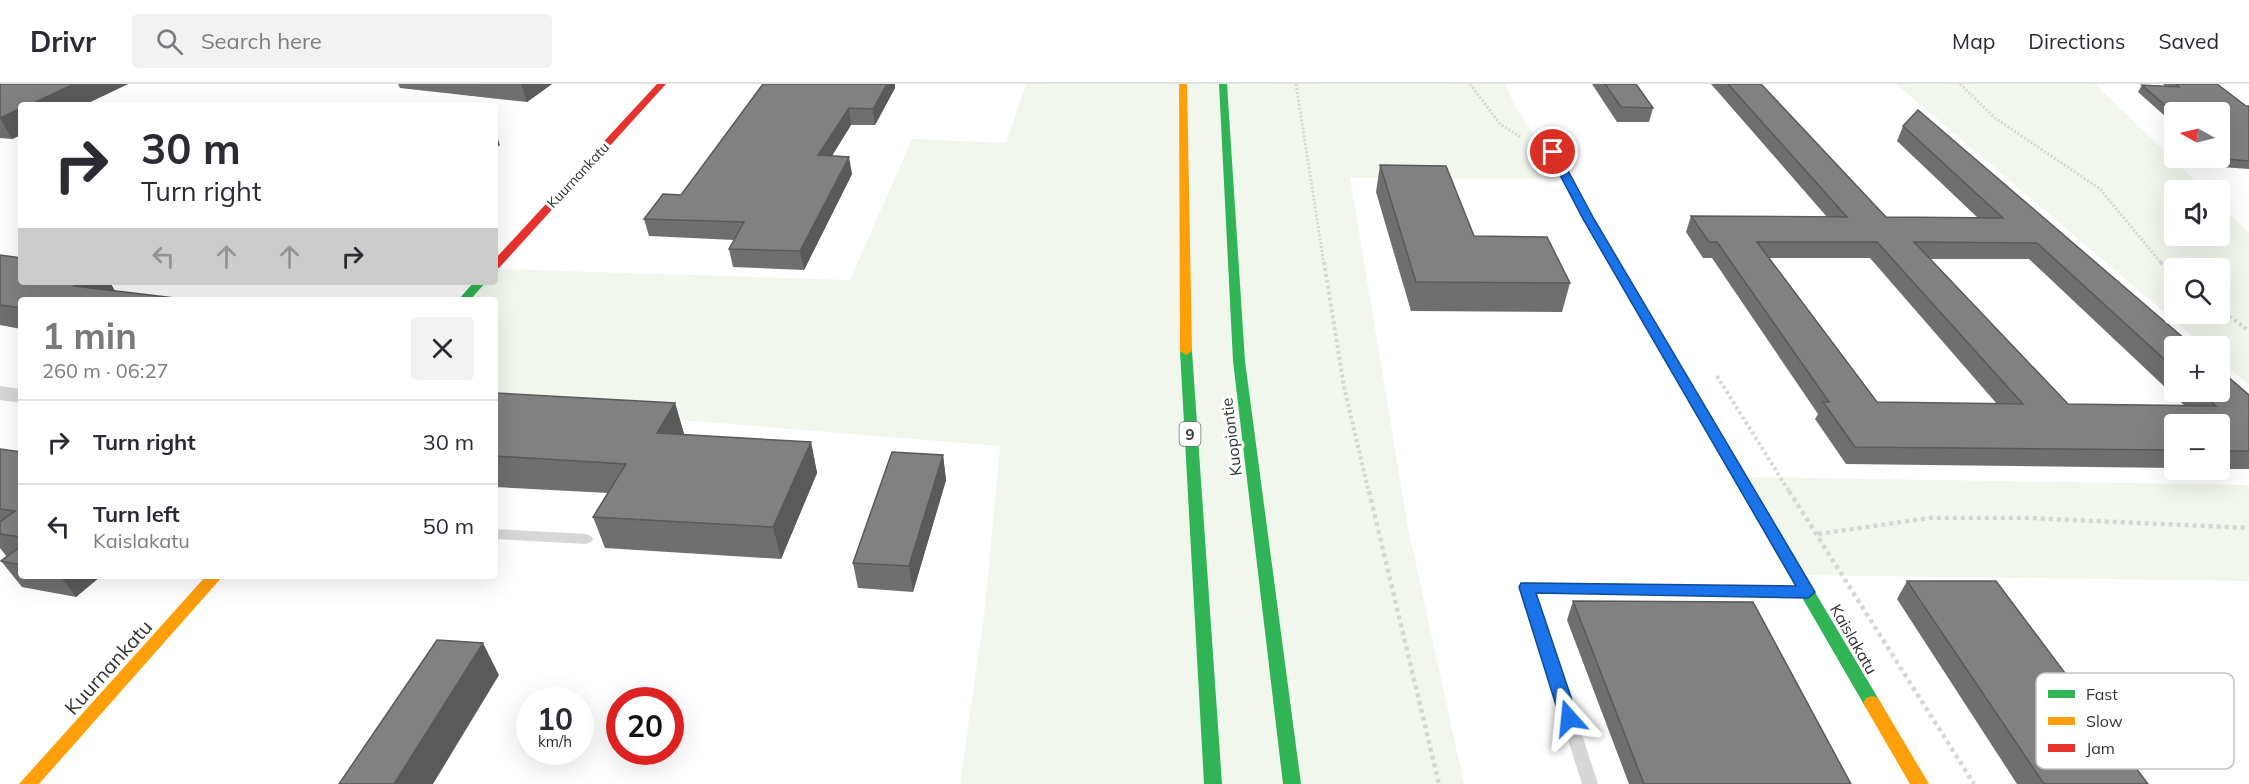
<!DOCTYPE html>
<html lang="en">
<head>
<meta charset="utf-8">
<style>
  :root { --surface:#fff; --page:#f2f2f3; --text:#2b2b33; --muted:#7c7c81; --line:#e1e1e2; --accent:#7a7a7a }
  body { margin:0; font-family:Mulish,sans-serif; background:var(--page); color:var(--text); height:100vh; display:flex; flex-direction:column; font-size:22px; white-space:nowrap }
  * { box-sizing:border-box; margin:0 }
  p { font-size:20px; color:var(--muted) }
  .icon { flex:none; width:33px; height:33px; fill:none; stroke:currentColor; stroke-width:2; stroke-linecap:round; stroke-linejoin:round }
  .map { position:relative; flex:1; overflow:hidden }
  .side { position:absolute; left:18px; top:213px; width:480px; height:282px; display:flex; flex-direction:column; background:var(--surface); border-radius:6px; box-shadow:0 6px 24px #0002 }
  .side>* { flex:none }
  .guide { position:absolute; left:18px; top:18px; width:480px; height:183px; border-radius:6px; box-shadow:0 6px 24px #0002; background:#fff; color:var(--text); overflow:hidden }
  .needle { width:39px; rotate:278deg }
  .fabs { position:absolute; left:2164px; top:18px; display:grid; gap:12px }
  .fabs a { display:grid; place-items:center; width:66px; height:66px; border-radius:6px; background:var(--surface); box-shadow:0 6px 24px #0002; font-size:30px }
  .speed { position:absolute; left:516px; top:603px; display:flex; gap:12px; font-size:30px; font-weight:700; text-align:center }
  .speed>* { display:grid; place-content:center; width:78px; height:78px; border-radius:50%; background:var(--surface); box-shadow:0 6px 24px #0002; line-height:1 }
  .speed small { font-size:15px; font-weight:400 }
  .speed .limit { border:9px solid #d22; background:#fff; color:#111 }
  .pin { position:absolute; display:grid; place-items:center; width:51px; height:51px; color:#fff; margin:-26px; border:3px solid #fff; border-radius:50%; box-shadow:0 2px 6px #0007 }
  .me { position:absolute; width:66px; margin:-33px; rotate:342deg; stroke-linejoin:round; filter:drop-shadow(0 0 4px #0008) }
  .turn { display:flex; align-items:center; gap:21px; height:126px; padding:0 24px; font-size:27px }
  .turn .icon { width:78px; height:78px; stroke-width:2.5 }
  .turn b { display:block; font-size:42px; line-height:51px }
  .lanes { display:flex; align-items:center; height:57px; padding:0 24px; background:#0003; justify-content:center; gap:30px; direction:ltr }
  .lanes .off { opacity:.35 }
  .round { display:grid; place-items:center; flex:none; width:63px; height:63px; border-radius:6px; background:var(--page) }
  .overview { display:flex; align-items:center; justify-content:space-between; height:102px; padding:0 24px }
  h1 { font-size:36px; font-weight:700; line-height:45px; color:var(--accent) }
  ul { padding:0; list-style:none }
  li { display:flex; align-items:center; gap:18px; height:84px; padding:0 24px; border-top:2px solid var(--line) }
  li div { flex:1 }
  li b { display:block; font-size:22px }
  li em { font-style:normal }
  header { display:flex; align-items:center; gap:36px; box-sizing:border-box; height:84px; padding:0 30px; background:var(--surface); border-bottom:2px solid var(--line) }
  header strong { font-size:28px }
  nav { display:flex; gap:33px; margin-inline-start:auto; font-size:21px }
  .search { width:420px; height:54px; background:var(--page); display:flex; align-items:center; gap:15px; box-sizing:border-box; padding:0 21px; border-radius:6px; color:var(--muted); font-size:22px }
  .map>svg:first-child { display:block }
  .green { fill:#f2f7ee; fill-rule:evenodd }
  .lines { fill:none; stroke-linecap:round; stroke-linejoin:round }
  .path-far2 { stroke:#d7d7d7; stroke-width:3; stroke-dasharray:2 2; stroke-linecap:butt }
  .path-far1 { stroke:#d7d7d7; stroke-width:4; stroke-dasharray:3 3; stroke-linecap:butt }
  .path { stroke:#d7d7d7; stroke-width:4.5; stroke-dasharray:4 4; stroke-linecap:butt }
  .lane { fill:#d7d7d7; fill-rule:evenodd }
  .street { fill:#d7d7d7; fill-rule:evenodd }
  .fast { fill:#30b455; fill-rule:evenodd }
  .slow { fill:#ff9f0a; fill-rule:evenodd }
  .jam { fill:#e5322d; fill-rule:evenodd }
  .wall { fill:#6f6f6f; fill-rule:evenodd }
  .shaded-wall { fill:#5a5a5a }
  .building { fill:#818181; stroke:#5a5a5a; stroke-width:1.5; fill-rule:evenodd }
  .route { fill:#1a73e8; stroke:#114b97; stroke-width:1.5 }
  .labels { text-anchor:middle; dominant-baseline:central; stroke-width:6; stroke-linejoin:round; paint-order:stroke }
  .far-street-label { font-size:14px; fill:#333; stroke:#fff }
  .shield { fill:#fff; stroke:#707070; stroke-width:1.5 }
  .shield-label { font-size:15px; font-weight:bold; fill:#333 }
  .street-label { font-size:16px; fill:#333; stroke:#fff }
  .near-street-label { font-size:20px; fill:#333; stroke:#fff }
  .key { fill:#fff; stroke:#c2c2c2; stroke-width:1.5 }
  .key-label { font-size:16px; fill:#333 }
</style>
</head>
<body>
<header>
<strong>Drivr</strong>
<div class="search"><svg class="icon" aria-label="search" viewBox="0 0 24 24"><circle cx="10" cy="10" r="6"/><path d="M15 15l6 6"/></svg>Search here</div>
<nav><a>Map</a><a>Directions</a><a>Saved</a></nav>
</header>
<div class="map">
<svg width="2249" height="700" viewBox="0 0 2249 700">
  <rect width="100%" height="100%" fill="#fff"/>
  <g class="green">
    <path d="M 1026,0 L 1505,0 L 1515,22 L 1564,95 L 1350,94 L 1408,444 L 1464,700 L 960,700 L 985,524 L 1000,362 L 495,321 L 495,216 L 464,216 L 483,198 L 495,198 L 497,185 L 850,196 L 912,55 L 1006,59 Z"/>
    <path d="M 1896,0 L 2095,0 L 2205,106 L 2175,106 L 2175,152 L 2220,152 L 2220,121 L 2249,149 L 2249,301 L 2220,276 L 2220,262 L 2204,262 ZM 2175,184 L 2220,184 L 2220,230 L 2175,230 Z"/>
    <path d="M 1741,393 L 2249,401 L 2249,497 L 1798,491 Z"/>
  </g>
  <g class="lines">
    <g class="path-far2">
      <path d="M 1296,0 L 1324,180"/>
      <path d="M 1470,0 L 1500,40 L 1522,54"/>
      <path d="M 1960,0 L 1995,34 L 2100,105 L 2162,180"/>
    </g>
    <g class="path-far1">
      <path d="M 1324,178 L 1344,303 L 1369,409"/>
      <path d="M 2160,178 L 2175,189"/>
      <path d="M 2220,225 L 2249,247"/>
      <path d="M 1717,292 L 1790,409"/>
    </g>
    <g class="path">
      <path d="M 1369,407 L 1439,700"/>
      <path d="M 1789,407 L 1974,700"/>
      <path d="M 1818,450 L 1929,434 L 2029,434 L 2249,444"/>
    </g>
    <g class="lane">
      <path d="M 495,445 L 586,450 L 591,452 L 593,455 L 591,458 L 586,460 L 495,455 Z"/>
      <path d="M 1527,498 L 1803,503 L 1808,504 L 1810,508 L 1808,512 L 1803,513 L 1536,508 L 1598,700 L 1582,700 L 1520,503 L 1522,499 Z"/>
    </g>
    <path class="street" d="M 0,302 L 21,305 L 21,319 L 0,316 Z"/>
    <g class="fast">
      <path d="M 1219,0 L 1227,0 L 1245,277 L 1301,700 L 1283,700 L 1233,277 Z"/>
      <path d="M 1542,51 L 1550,53 L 1593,135 L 1878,614 L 1881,619 L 1878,624 L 1872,626 L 1866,624 L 1583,135 L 1540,53 Z"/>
      <path d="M 474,198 L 486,198 L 470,216 L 458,216 Z"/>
      <path d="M 1186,263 L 1192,267 L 1222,700 L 1204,700 L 1180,267 Z"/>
    </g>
    <g class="slow">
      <path d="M 1179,0 L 1187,0 L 1192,267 L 1186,271 L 1180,267 Z"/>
      <path d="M 206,492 L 223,492 L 39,700 L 19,700 Z"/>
      <path d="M 1872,612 L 1878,614 L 1929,700 L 1910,700 L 1863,619 L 1866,614 Z"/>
    </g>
    <path class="jam" d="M 657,0 L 666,0 L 499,184 L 495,185 L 495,175 Z"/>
  </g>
  <g class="wall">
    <path d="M 0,0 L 128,0 L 12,55 L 0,54 Z"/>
    <path d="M 398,0 L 552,0 L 527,18 L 400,4 Z"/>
    <path d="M 763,0 L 895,4 L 875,41 L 851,41 L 832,72 L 852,90 L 804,186 L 733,183 L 729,165 L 734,156 L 649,152 L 644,135 L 681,111 Z"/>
    <path d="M 1592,0 L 1636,0 L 1653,24 L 1649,38 L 1617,38 Z"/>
    <path d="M 1711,0 L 1761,0 L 1886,133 L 1978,134 L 1897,57 L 1903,42 L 2175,262 L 2175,308 L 2220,308 L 2249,311 L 2249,385 L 2220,385 L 2220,340 L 2175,340 L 2175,384 L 1846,380 L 1815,335 L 1818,330 L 1712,174 L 1703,174 L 1686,148 L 1691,132 L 1827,133 ZM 1769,174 L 1870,174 L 1997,320 L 1877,318 ZM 1930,175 L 2029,175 L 2185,322 L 2068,320 Z"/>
    <path d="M 2163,0 L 2217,0 L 2246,22 L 2249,22 L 2249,85 L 2221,83 L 2211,74 L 2220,74 L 2220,28 L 2175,28 L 2175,41 L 2138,8 L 2142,1 L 2165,2 Z"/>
    <path d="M 1380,81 L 1474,152 L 1570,199 L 1562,228 L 1411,227 L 1376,108 Z"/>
    <path d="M 0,171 L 21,198 L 110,198 L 115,207 L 21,216 L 21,245 L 0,241 Z"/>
    <path d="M 495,309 L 675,319 L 684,350 L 683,351 L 811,358 L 817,389 L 781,475 L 605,464 L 593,433 L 608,409 L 495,403 Z"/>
    <path d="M 0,365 L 21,368 L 21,492 L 101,492 L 76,513 L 22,503 L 1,477 L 7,473 L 0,464 Z"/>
    <path d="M 943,371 L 946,396 L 913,508 L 858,504 L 853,479 Z"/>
    <path d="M 1907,497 L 2148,700 L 2017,700 L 1897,515 Z"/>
    <path d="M 1573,517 L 1851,700 L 1629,700 L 1567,536 Z"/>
  </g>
  <g class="shaded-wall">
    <path d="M 74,0 L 128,0 L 84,21 L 29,21 Z"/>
    <path d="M 521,0 L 552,0 L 527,18 Z"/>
    <path d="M 887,0 L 895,0 L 895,4 L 875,41 L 873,25 Z"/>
    <path d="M 21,24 L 21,51 L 12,55 L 0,34 Z"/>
    <path d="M 849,24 L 851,41 L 821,89 L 818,71 Z"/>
    <path d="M 495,46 L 500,61 L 495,65 Z"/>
    <path d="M 849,73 L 852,90 L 804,186 L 800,167 Z"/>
    <path d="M 80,198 L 110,198 L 115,208 L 74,202 Z"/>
    <path d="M 675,319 L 684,350 L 667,380 L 657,349 Z"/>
    <path d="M 811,358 L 817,389 L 781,475 L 773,443 Z"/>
    <path d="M 943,371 L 946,396 L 913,508 L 909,482 Z"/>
    <path d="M 60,492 L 101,492 L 76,513 Z"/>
    <path d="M 483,559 L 499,591 L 433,700 L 394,700 Z"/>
  </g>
  <g class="building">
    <path d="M 0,0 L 74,0 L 29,21 L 21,21 L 21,24 L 0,34 Z"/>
    <path d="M 763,0 L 887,0 L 873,25 L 849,24 L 818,71 L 849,73 L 800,167 L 729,165 L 744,138 L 644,135 L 663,110 L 681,111 Z"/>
    <path d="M 1605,0 L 1636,0 L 1653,24 L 1621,23 Z"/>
    <path d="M 1728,0 L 1761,0 L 1886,133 L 2003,134 L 1903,42 L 1918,26 L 2193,262 L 2175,262 L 2175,285 L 2037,159 L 1914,158 L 2068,320 L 2216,322 L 2200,308 L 2220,308 L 2220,286 L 2249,311 L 2249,367 L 2220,367 L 2220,340 L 2175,340 L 2175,366 L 1855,363 L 1823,318 L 1829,318 L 1717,158 L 1709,158 L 1691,132 L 1847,133 ZM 1757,158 L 1877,158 L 2023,320 L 1877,318 Z"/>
    <path d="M 2176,0 L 2217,0 L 2246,22 L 2249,22 L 2249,77 L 2226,75 L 2220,70 L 2220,28 L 2175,28 L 2175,30 L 2142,1 L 2179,3 Z"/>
    <path d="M 1380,81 L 1446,82 L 1474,152 L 1547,153 L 1570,199 L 1416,198 Z"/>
    <path d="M 0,171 L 21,174 L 21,198 L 80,198 L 74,202 L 192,216 L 21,216 L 21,224 L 0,221 Z"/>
    <path d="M 495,309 L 675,319 L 657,349 L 811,358 L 773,443 L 593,433 L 626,380 L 495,372 Z"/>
    <path d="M 0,365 L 21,368 L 21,453 L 0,450 L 0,438 L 15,427 L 0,425 Z"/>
    <path d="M 892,368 L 943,371 L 909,482 L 853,479 Z"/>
    <path d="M 21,462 L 21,481 L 1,477 Z"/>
    <path d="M 1907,497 L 1996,497 L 2148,700 L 2044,700 Z"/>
    <path d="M 1573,517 L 1753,518 L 1851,700 L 1644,700 Z"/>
    <path d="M 437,556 L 483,559 L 394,700 L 339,700 Z"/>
  </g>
  <path class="route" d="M 1553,65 L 1558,68 L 1594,135 L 1815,508 L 1808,514 L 1536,509 L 1578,634 L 1575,639 L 1563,639 L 1560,634 L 1519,503 L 1521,499 L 1796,502 L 1583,135 L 1548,68 Z"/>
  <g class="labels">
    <g class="far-street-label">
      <text transform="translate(578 91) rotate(-47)">Kuurnankatu</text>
    </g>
    <rect class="shield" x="1179.5" y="338" width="21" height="24" rx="4.5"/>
    <g class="shield-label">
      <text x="1190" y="350">9</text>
    </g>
    <g class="street-label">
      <text transform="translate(1231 353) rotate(-97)">Kuopiontie</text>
      <text transform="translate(1854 555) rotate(60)">Kaislakatu</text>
    </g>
    <g class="near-street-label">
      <text transform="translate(108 583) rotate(-48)">Kuurnankatu</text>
    </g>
  </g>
  <rect x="2036" y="589" width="198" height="96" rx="9" class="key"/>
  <rect x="2048" y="606" width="27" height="8" fill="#30b455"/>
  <rect x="2048" y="633" width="27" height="8" fill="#ff9f0a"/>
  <rect x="2048" y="660" width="27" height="8" fill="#e5322d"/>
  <g class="key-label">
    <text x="2086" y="616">Fast</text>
    <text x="2086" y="643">Slow</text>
    <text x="2086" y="670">Jam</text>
  </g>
</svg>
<div class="fabs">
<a><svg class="needle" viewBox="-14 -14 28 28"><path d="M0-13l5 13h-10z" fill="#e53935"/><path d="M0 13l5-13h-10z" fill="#7c7c81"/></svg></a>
<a><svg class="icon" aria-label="sound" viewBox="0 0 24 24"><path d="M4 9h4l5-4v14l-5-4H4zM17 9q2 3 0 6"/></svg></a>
<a><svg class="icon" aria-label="search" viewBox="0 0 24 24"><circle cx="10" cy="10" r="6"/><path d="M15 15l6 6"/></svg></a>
<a>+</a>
<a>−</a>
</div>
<div class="speed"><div>10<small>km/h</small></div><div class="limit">20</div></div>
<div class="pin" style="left:1553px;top:68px;background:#d93025"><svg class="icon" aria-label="arrive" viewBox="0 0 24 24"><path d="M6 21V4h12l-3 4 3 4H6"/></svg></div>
<svg class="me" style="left:1569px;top:634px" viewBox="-20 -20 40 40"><path d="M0-17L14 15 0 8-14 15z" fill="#1a73e8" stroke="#fff" stroke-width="4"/></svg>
<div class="guide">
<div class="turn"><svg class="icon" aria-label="right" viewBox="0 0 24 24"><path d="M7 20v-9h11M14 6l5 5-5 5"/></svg><div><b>30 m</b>Turn right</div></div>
<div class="lanes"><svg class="icon off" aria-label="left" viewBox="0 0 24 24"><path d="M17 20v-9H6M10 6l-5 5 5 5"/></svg><svg class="icon off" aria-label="ahead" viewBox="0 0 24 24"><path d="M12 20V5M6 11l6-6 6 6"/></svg><svg class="icon off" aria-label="ahead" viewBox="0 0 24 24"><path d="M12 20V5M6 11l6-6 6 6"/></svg><svg class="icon" aria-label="right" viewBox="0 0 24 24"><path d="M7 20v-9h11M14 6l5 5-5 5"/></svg></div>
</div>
<section class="side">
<div class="overview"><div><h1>1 min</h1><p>260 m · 06:27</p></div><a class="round"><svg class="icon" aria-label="close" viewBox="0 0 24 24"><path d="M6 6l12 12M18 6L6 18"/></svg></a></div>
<ul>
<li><svg class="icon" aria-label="right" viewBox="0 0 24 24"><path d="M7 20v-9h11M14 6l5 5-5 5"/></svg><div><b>Turn right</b></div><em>30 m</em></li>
<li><svg class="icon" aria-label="left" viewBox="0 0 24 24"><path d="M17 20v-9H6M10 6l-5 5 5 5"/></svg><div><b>Turn left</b><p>Kaislakatu</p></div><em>50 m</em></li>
</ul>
</section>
</div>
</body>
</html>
